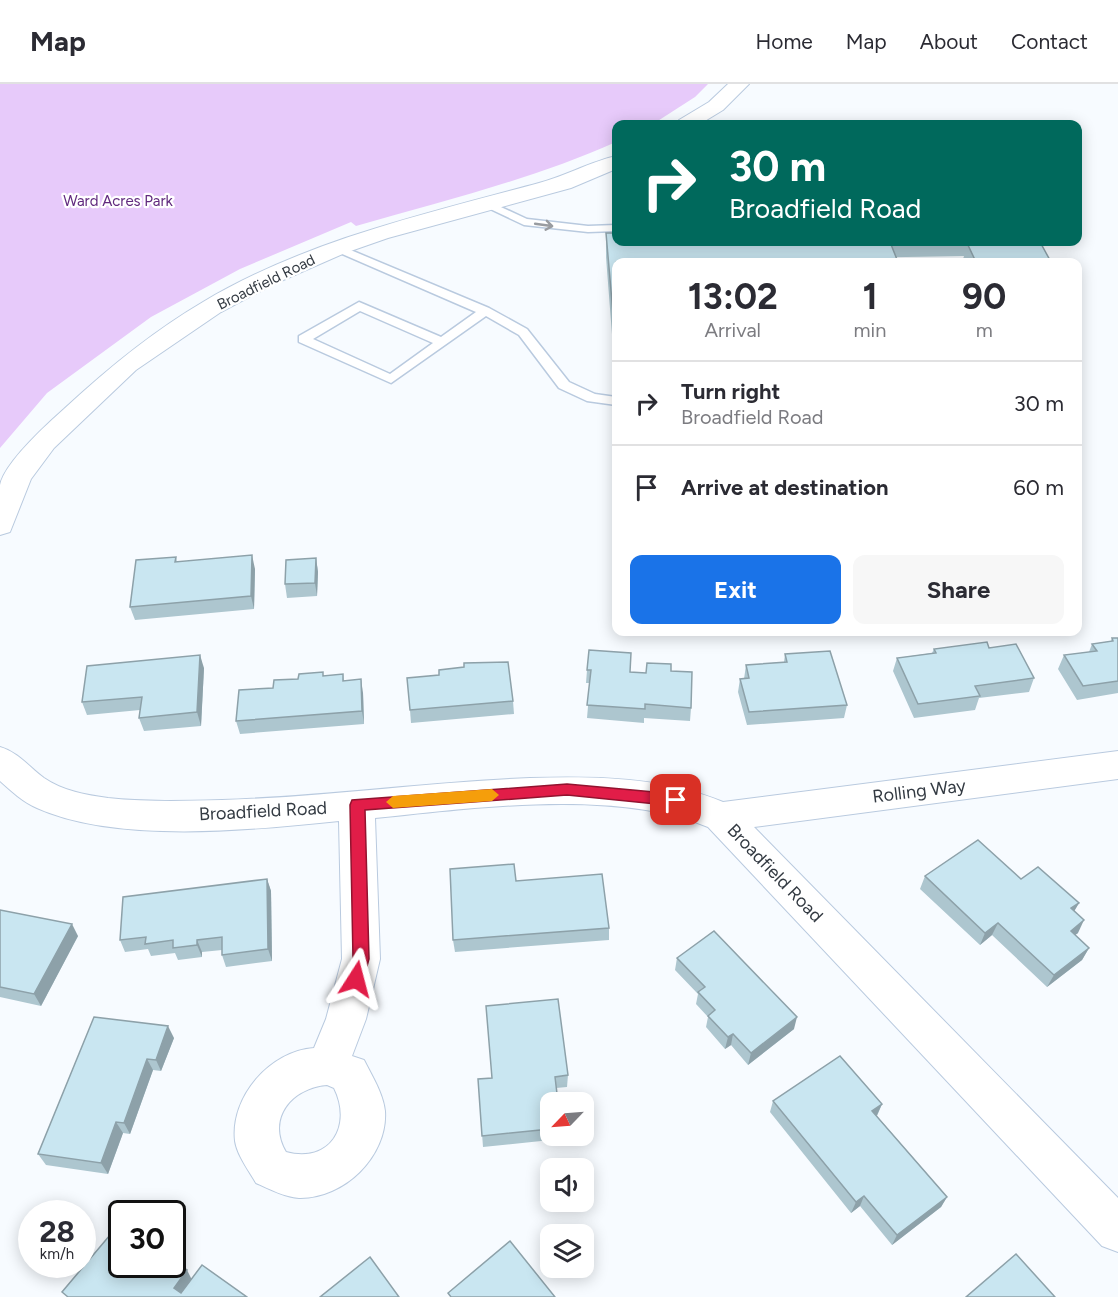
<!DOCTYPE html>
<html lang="en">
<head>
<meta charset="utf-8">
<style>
  :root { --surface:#fff; --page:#f7f7f7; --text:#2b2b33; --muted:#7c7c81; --line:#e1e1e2; --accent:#1a73e8 }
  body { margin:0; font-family:Figtree,sans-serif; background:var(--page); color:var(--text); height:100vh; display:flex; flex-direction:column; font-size:22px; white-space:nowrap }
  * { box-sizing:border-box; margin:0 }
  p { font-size:20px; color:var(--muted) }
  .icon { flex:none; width:33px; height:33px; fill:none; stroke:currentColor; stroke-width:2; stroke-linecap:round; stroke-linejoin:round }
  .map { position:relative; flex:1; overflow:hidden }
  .drawer { position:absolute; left:612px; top:174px; width:470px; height:378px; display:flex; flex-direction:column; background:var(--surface); border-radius:12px; box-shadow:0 3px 15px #0003 }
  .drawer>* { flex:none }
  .banner { position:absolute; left:612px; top:36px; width:470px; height:126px; border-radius:12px; box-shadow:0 3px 15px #0003; background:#00695c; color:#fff; overflow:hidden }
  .needle { width:39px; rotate:245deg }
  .tools { position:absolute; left:540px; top:1008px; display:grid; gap:12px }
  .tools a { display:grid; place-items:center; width:54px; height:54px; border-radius:12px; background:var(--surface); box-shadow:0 3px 15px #0003; font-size:30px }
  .speed { position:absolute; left:18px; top:1116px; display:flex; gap:12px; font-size:30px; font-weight:700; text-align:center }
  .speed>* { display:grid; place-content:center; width:78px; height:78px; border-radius:50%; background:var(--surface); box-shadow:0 3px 15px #0003; line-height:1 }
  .speed small { font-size:15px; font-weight:400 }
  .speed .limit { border:3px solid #111; border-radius:9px; background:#fff; color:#111 }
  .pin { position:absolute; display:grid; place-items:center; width:51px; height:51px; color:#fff; margin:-26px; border-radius:12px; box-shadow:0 3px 9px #0006 }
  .me { position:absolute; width:66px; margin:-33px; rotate:9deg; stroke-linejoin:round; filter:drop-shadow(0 0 4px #0008) }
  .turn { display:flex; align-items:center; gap:21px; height:126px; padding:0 18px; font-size:27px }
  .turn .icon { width:78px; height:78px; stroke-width:2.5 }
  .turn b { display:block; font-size:42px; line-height:51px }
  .eta { display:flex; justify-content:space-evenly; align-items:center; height:102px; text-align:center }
  .eta b { font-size:36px; font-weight:700; line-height:42px }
  .button { display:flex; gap:12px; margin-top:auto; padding:12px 18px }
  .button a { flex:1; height:69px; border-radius:12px; background:var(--accent); color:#fff; font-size:24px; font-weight:700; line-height:69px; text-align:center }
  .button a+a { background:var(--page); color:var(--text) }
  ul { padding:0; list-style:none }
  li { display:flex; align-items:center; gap:18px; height:84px; padding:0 18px; border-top:2px solid var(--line) }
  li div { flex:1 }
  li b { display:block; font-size:22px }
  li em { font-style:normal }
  header { display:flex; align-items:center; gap:36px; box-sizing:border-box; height:84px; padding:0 30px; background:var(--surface); border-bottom:2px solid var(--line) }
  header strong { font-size:28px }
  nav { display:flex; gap:33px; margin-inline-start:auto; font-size:21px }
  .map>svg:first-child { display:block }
  .green { fill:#e7cafa }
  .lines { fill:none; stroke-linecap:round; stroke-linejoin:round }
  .lane-casing { stroke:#b9cadf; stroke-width:3 }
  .street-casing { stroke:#b9cadf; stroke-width:2 }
  .lane { fill:#fff; fill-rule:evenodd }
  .street { fill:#fff; fill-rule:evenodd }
  .wall { fill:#adc6cf }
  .shaded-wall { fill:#8da1a9 }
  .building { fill:#c9e6f1; stroke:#8da1a9; stroke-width:1.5 }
  .oneway { stroke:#999ca0 }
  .route { fill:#e11d48; stroke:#92132f; stroke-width:1.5 }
  .slow { fill:#f59e0b }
  .labels { text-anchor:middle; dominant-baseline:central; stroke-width:4.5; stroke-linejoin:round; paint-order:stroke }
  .far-park-label { font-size:15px; fill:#612a7e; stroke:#fff }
  .far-street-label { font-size:15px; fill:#333a42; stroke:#fff }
  .street-label { font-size:18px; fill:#333a42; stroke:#fff }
</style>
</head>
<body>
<header>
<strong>Map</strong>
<nav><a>Home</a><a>Map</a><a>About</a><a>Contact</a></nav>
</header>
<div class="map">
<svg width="1118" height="1213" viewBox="0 0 1118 1213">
  <rect width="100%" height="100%" fill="#f7fbff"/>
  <path class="green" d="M 0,0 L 708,0 L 695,13 L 653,40 L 616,40 L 616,58 C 533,95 444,117 356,142 L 351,138 L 240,185 L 151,233 L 47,309 L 0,364 Z"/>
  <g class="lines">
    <defs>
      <g id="lane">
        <path d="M 490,118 L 527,135 L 588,142 L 616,141 L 616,147 L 588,148 L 524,141 L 486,123 L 484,121 Z"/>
        <path d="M 333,162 L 341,162 L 489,224 L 527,245 L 569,298 L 595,310 L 616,313 L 616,321 L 587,317 L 559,304 L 519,251 L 486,232 L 391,299 L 299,258 L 299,252 L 359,218 L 441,253 L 476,228 L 333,166 ZM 360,227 L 433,259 L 390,290 L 313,255 Z"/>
      </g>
      <g id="street">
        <path d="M 728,0 L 749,0 L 723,26 L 700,40 L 676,40 L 679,36 L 709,18 Z"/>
        <path d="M 616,72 L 616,85 L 571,104 L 388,154 L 345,169 L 272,201 L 221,228 L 136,286 L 54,364 L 31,395 L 10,448 L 0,451 C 0,435 0,416 0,401 C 5,378 46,341 64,325 C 107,285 152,248 203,218 C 307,156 425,130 539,99 C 565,92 590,78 616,72 Z"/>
        <path d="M 0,663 C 18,668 29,683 44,694 C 63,707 86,711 108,714 C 146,718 184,717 222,716 C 325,713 427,698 530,694 C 595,692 663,693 723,718 L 1118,667 L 1118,695 L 754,743 L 1118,1114 L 1118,1168 L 1102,1162 L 708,743 C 615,704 475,724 375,734 L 380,875 L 366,935 L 352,972 L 364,976 C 372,992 383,1009 385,1027 C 388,1072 344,1115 299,1114 C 285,1113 269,1105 256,1099 C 249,1087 237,1071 235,1057 C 230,1013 270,967 314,964 L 326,935 L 342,875 L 339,737 C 253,746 117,760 37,724 C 23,718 11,707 0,697 ZM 327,1001 L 334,1004 C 353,1042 330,1080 286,1068 C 266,1034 292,1004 327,1001 Z"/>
      </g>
    </defs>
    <use href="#lane" class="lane-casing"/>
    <use href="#street" class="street-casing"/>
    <use href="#lane" class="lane"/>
    <use href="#street" class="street"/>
  </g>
  <g class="wall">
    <path d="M 606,149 L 764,161 L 825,160 L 824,158 L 1040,158 L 1051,178 L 962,178 L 964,172 L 616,178 L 616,289 L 615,289 L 606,173 Z"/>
    <path d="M 176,473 L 177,478 L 255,485 L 254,525 L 135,536 L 130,523 Z"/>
    <path d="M 316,474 L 318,488 L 317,512 L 287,514 L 285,500 Z"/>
    <path d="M 1112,554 L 1118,554 L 1118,609 L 1077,616 L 1058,585 L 1064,571 L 1089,568 L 1092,560 L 1111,557 Z"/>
    <path d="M 989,564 L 1034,594 L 1029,608 L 979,614 L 975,626 L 914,634 L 893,587 L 897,574 L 932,569 L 934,565 Z"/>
    <path d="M 785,570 L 847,621 L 844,634 L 747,641 L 738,608 L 740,595 L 744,595 L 746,581 L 784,578 Z"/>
    <path d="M 464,583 L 513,617 L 514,630 L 411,639 L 410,626 L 439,591 Z"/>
    <path d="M 204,584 L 201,642 L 144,647 L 139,634 L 140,626 L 87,631 L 82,618 Z"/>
    <path d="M 587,586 L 646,589 L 671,587 L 691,624 L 690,637 L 644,634 L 644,639 L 587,634 L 590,599 L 586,599 Z"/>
    <path d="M 343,590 L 344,597 L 363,609 L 364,640 L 240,650 L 236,637 L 273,604 L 298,595 Z"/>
    <path d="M 925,792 L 1021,795 L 1079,819 L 1074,827 L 1078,849 L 1075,851 L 1089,864 L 1082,876 L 1047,903 L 992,851 L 980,861 L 920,805 Z"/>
    <path d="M 267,795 L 271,807 L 272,877 L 226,883 L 222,871 L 222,866 L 202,868 L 202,873 L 178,876 L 175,869 L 151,872 L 148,865 L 125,868 L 120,856 Z"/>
    <path d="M 516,797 L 609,844 L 609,856 L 455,868 L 453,856 Z"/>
    <path d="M 0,826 L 78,852 L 41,922 L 0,913 Z"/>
    <path d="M 677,874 L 794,945 L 748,981 L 731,961 L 725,965 L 706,943 L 708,933 L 696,920 L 698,910 L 675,886 Z"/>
    <path d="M 94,933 L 174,954 L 161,987 L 153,986 L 130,1050 L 123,1049 L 108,1090 L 46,1081 L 38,1070 Z"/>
    <path d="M 568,991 L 567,1003 L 556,1004 L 550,1018 L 550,1052 L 560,1052 L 560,1055 L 483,1063 L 478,995 Z"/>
    <path d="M 773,1017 L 882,1020 L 877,1032 L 947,1113 L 941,1123 L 892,1161 L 860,1122 L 851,1129 L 770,1028 Z"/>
  </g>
  <g class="shaded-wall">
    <path d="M 252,471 L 255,485 L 254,525 L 251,512 Z"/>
    <path d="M 316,474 L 318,488 L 317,512 L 315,499 Z"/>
    <path d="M 200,571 L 204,584 L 201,642 L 197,628 Z"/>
    <path d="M 361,595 L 363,609 L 364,640 L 362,627 Z"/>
    <path d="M 267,795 L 271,807 L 272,877 L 268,865 Z"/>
    <path d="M 1079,819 L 1072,831 L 1071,824 Z"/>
    <path d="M 1084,836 L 1078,849 L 1064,859 L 1071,847 Z"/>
    <path d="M 998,839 L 992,851 L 980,861 L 985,849 Z"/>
    <path d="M 72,840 L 78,852 L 41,922 L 34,910 Z"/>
    <path d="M 197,856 L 202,868 L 202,873 L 197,861 Z"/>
    <path d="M 1089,864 L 1082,876 L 1047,903 L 1054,891 Z"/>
    <path d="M 797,933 L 794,945 L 748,981 L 751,969 Z"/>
    <path d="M 168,942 L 174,954 L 161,987 L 156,976 Z"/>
    <path d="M 733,950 L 731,961 L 725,965 L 728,953 Z"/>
    <path d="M 147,975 L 153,986 L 130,1050 L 124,1039 Z"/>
    <path d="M 882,1020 L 877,1031 L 868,1038 L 872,1027 Z"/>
    <path d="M 116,1038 L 123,1049 L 108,1090 L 101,1079 Z"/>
    <path d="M 864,1112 L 860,1122 L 851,1129 L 856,1118 Z"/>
    <path d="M 947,1113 L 941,1123 L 892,1161 L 897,1151 Z"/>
    <path d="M 187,1186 L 192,1196 L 180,1213 L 174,1204 Z"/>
  </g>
  <g class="building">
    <path d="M 606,149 L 616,149 L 616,158 L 764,158 L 764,161 L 836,160 L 835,158 L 890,158 L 898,178 L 616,178 L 616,264 Z"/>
    <path d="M 980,158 L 1040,158 L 1051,178 L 976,178 L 967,159 L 981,159 Z"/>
    <path d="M 252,471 L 251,512 L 130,523 L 136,476 L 176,473 L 175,478 Z"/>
    <path d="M 316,474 L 315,499 L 285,500 L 286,476 Z"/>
    <path d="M 1112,554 L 1118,554 L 1118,597 L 1083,602 L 1064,571 L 1097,567 L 1092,560 L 1113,557 Z"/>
    <path d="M 987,558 L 989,564 L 1016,560 L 1034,594 L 975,602 L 980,612 L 918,620 L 897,574 L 936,569 L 934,565 Z"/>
    <path d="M 589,566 L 631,569 L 630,588 L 646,589 L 647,579 L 671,580 L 671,587 L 692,588 L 691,624 L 645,620 L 645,625 L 587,621 L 591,586 L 587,586 Z"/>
    <path d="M 830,567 L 847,621 L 749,628 L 740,595 L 749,594 L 746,581 L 787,578 L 785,570 Z"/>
    <path d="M 200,571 L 197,628 L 139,634 L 142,613 L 82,618 L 87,582 Z"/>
    <path d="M 508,578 L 513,617 L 410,626 L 407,594 L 439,591 L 439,586 L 464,583 L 464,579 Z"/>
    <path d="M 323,588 L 323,592 L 343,590 L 343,597 L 361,595 L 362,627 L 236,637 L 239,606 L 273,604 L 274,596 L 298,595 L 299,590 Z"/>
    <path d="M 978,756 L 1021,795 L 1038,783 L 1079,819 L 1071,824 L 1084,836 L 1071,847 L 1089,864 L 1054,891 L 998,839 L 985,849 L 925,792 Z"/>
    <path d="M 514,780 L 516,797 L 602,790 L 609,844 L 453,856 L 450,785 Z"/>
    <path d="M 267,795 L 268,865 L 222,871 L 222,853 L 197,856 L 197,861 L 173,864 L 173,856 L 145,860 L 146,853 L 120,856 L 123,813 Z"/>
    <path d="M 0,826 L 72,840 L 34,910 L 0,903 Z"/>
    <path d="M 714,847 L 797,933 L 751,969 L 733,950 L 728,953 L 708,932 L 715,926 L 698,908 L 705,903 L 677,874 Z"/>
    <path d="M 558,915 L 568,991 L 555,993 L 558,1018 L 550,1018 L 550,1045 L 482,1052 L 478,995 L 492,994 L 486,922 Z"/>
    <path d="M 94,933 L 168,942 L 156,976 L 147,975 L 124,1039 L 116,1038 L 101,1079 L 38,1070 Z"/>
    <path d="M 840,972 L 882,1020 L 872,1027 L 947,1113 L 897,1151 L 864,1112 L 856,1118 L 773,1017 Z"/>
    <path d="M 110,1151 L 122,1160 L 122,1180 L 172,1180 L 172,1176 L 187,1186 L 174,1204 L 181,1209 L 202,1181 L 247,1213 L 68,1213 L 62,1208 Z"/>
    <path d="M 510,1157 L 555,1213 L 451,1213 L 448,1209 Z"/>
    <path d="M 1016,1170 L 1055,1213 L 966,1213 Z"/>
    <path d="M 370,1173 L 399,1213 L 320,1213 Z"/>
  </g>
  <defs><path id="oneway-shaft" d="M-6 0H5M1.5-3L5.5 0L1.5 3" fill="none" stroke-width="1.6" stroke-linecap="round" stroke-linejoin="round" transform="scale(1.5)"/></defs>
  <use class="oneway" href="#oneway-shaft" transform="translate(544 141) rotate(8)"/>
  <path class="route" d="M 567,700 L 676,710 L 683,716 L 676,722 L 567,711 L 365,726 L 369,875 L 362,900 L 356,902 L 350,900 L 348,895 L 353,875 L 350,721 L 352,716 Z"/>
  <path class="slow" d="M 492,705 L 499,711 L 492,717 L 393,724 L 386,718 L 393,712 Z"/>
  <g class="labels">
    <g class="far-park-label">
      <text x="118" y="117">Ward Acres Park</text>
    </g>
    <g class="far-street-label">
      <text transform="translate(266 198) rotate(-26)">Broadfield Road</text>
    </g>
    <g class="street-label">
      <text transform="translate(919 707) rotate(-7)">Rolling Way</text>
      <text transform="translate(263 727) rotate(-3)">Broadfield Road</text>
      <text transform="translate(775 789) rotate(46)">Broadfield Road</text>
    </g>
  </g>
</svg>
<div class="tools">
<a><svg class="needle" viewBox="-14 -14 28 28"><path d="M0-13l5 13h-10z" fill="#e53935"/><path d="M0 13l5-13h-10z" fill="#7c7c81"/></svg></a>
<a><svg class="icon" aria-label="sound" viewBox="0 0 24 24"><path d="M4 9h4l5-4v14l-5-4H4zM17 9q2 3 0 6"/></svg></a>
<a><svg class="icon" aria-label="layers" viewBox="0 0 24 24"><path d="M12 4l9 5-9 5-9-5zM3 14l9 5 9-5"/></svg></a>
</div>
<div class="speed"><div>28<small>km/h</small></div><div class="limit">30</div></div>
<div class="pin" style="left:676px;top:716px;background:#d93025"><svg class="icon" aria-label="arrive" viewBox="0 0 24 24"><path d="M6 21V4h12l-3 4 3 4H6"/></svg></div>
<svg class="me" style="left:356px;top:895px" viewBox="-20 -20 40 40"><path d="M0-17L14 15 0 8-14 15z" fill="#e11d48" stroke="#fff" stroke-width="4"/></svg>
<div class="banner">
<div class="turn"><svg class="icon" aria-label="right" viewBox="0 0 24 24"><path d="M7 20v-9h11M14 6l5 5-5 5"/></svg><div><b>30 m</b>Broadfield Road</div></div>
</div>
<section class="drawer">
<div class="eta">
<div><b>13:02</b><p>Arrival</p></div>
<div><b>1</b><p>min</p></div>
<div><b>90</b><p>m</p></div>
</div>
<ul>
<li><svg class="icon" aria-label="right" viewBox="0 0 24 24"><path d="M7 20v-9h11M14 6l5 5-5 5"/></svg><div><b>Turn right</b><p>Broadfield Road</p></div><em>30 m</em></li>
<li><svg class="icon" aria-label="arrive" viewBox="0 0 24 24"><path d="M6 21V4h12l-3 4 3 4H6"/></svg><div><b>Arrive at destination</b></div><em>60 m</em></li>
</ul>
<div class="button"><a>Exit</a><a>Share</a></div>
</section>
</div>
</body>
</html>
